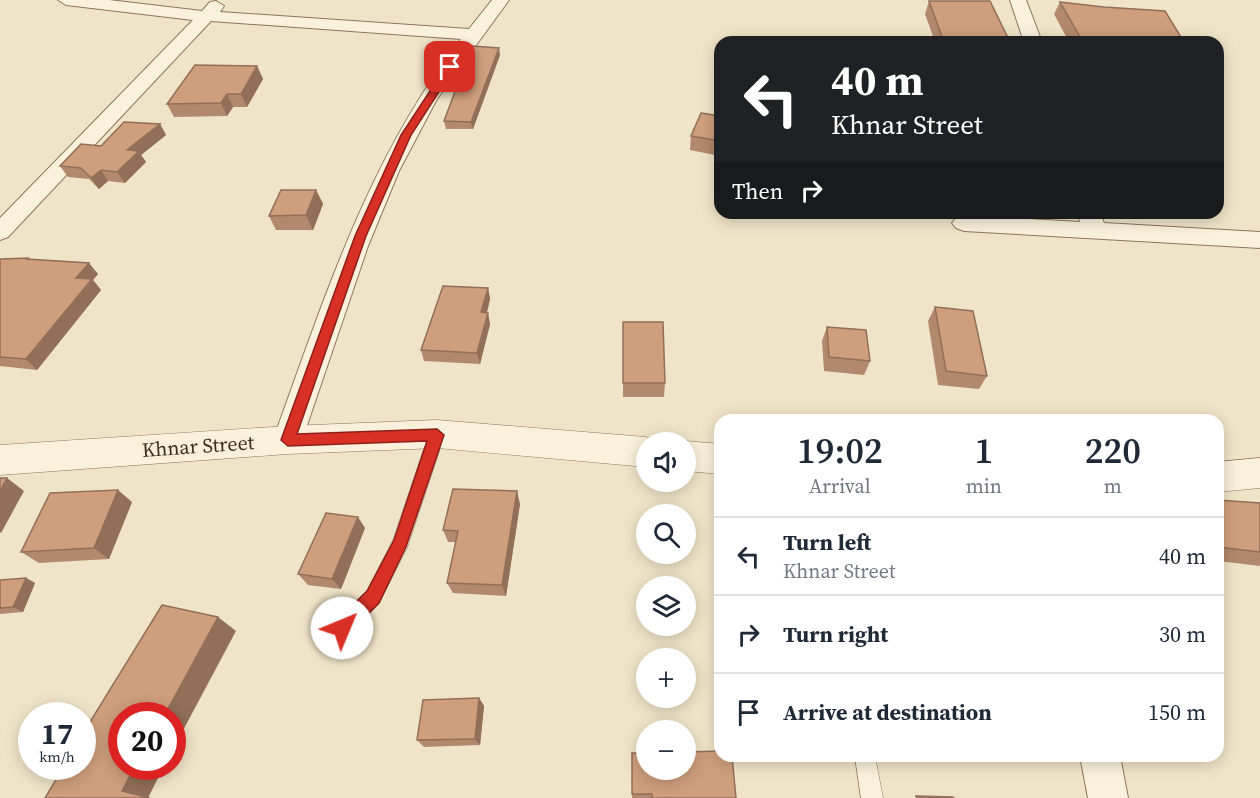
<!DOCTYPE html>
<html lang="en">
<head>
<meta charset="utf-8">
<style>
  :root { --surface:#fff; --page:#f2f2f3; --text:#1f2937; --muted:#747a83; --line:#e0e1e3 }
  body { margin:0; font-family:"Source Serif 4",serif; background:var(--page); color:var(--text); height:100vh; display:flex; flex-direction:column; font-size:22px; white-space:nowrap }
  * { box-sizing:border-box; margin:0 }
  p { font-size:20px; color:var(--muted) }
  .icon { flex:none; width:33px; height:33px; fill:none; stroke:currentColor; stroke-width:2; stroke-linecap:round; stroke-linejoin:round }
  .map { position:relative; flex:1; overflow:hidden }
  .panel { position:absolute; left:714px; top:414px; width:510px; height:348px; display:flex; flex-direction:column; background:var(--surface); border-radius:18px; box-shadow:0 3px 15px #0003 }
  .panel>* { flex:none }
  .hud { position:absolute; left:714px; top:36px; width:510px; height:183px; border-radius:18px; box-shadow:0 3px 15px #0003; background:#202124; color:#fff; overflow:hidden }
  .controls { position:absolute; left:636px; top:432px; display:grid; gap:12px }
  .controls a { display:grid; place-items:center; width:60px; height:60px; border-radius:50%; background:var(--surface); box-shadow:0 3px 15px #0003; font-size:30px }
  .speed { position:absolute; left:18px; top:702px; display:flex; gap:12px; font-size:30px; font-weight:700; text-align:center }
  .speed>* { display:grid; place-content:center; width:78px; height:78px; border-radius:50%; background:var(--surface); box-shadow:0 3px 15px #0003; line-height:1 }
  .speed small { font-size:15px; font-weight:400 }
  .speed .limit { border:9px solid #d22; background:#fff; color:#111 }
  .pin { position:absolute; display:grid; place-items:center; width:51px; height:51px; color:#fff; margin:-26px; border-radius:12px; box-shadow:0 3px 9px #0006 }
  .me { position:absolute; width:66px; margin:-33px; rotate:45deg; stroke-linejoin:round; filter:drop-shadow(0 0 4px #0008) }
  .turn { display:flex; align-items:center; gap:21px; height:126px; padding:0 18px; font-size:27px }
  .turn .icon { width:78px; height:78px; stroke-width:2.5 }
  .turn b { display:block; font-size:42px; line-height:51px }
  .then { display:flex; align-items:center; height:57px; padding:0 18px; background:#0003; gap:12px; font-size:22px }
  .eta { display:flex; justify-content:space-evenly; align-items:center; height:102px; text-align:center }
  .eta b { font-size:36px; font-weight:600; line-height:42px }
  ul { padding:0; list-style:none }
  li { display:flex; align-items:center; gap:18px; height:78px; padding:0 18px; border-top:2px solid var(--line) }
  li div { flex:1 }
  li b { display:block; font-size:22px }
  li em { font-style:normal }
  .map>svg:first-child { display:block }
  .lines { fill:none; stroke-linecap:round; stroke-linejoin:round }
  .service-casing { stroke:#8d765c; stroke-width:1 }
  .minor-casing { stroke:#8d765c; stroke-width:2 }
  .tertiary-casing { stroke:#8d765c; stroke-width:1 }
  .service { fill:#faf1dc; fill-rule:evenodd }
  .minor { fill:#faf1dc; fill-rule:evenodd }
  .tertiary { fill:#faf1dc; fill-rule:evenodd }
  .wall { fill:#b2896c }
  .shaded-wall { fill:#916f58 }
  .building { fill:#cf9f7d; stroke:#916f58; stroke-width:1.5 }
  .route { fill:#d93025; stroke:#8d1f18; stroke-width:1.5 }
  .labels { text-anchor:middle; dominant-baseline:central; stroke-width:6; stroke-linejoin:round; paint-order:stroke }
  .street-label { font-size:20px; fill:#3d2e20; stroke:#f7eed8 }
</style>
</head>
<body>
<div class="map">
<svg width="1260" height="798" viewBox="0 0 1260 798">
  <rect width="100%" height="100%" fill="#f0e4c8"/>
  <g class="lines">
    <defs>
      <g id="service">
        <path d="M 437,428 L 443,429 L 445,434 L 407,548 L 379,603 L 349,635 L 342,637 L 335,635 L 333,628 L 335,621 L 367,591 L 393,540 L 429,434 L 431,429 Z"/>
        <path d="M 855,756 L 875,756 L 883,798 L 861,798 Z"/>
      </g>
      <g id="minor">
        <path d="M 58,0 L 109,0 L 202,11 L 210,2 L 216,1 L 224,6 L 220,12 L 469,29 L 492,0 L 509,0 L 437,99 L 399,171 L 368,246 L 299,449 L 288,452 L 277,449 L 273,440 C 324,300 368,158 461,39 L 211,21 L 8,237 L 0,240 L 0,218 L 193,20 L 66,5 Z"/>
        <path d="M 1010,0 L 1026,0 L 1042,42 L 1024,42 Z"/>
        <path d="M 1078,213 L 1100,213 L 1104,223 L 1260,232 L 1260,248 L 964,231 L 956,228 L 952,223 L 956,218 L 964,215 L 1080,222 Z"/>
        <path d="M 1080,756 L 1120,756 L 1128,798 L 1088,798 Z"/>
      </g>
      <g id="tertiary">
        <path d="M 437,420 L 646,437 L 659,442 L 646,442 L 646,467 L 437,448 L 288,454 L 0,475 L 0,445 L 288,426 Z"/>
        <path d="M 686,441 L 720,444 L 720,474 L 686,471 L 686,442 L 682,442 Z"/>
        <path d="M 1260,458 L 1260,488 L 1218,492 L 1218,462 Z"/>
      </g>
    </defs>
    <use href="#service" class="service-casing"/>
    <use href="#minor" class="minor-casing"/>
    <use href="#tertiary" class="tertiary-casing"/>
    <use href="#service" class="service"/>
    <use href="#minor" class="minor"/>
    <use href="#tertiary" class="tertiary"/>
  </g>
  <g class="wall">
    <path d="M 929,1 L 1010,42 L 935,42 L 925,14 Z"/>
    <path d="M 1060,2 L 1184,42 L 1069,42 L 1054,14 Z"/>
    <path d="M 500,55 L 473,129 L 446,129 L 444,121 Z"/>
    <path d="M 257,66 L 263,79 L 247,107 L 233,107 L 227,116 L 174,117 L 167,104 Z"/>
    <path d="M 720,116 L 720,156 L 690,150 L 691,136 Z"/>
    <path d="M 160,124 L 166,135 L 141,155 L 146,162 L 125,183 L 108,181 L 99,189 L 89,179 L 68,177 L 60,166 L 101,146 Z"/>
    <path d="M 316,190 L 323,204 L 313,230 L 276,230 L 269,216 Z"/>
    <path d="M 28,258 L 30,260 L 98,274 L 93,280 L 101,290 L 37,370 L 0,366 L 0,259 Z"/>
    <path d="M 488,288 L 490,299 L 487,313 L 490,324 L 480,364 L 424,361 L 421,350 Z"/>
    <path d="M 935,307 L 987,376 L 979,389 L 938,385 L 928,321 Z"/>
    <path d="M 623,322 L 665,383 L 664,397 L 623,397 Z"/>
    <path d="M 827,327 L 870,361 L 864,375 L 824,371 L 822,341 Z"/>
    <path d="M 1218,500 L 1260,503 L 1260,566 L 1218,561 Z"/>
    <path d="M 132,502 L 109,559 L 39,563 L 21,552 Z"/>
    <path d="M 520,504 L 506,596 L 453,593 L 447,583 L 456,542 L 448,542 L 443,530 Z"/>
    <path d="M 365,528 L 341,589 L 308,585 L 298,574 Z"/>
    <path d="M 26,578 L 35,583 L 23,612 L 0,614 L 0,580 Z"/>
    <path d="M 479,698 L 484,706 L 480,745 L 424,747 L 417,740 Z"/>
    <path d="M 632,753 L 736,798 L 632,798 Z"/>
  </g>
  <g class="shaded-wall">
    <path d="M 499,48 L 500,55 L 473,129 L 471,122 Z"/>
    <path d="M 257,66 L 263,79 L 247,107 L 241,94 Z"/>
    <path d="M 227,94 L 233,107 L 227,116 L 221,103 Z"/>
    <path d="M 160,124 L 166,135 L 141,155 L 146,162 L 125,183 L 117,172 L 127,150 Z"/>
    <path d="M 101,170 L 108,181 L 99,189 L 91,178 Z"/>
    <path d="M 316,190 L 323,204 L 313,230 L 306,215 Z"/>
    <path d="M 89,263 L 98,274 L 93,280 L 101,290 L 37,370 L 26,359 L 76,278 Z"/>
    <path d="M 488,288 L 490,299 L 484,323 L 481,312 Z"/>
    <path d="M 488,313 L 490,324 L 480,364 L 477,353 Z"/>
    <path d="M 7,478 L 24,491 L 1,533 L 0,532 L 0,491 Z"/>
    <path d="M 118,490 L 132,502 L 109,559 L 94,548 Z"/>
    <path d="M 517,491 L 520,504 L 506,596 L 502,585 Z"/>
    <path d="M 358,517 L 365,528 L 341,589 L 332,579 Z"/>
    <path d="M 26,578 L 35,583 L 23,612 L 13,607 Z"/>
    <path d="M 218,617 L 236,631 L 172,751 L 172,716 L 164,716 Z"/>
    <path d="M 479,698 L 484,706 L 480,745 L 475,739 Z"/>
    <path d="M 135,766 L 164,766 L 148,798 L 122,791 Z"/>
  </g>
  <g class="building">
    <path d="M 929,1 L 990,1 L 1010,42 L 944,42 Z"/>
    <path d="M 1060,2 L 1104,7 L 1165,11 L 1184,42 L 1083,42 Z"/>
    <path d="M 472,46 L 499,48 L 471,122 L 444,121 Z"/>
    <path d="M 195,65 L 257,66 L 241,94 L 227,94 L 221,103 L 167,104 Z"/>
    <path d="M 701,113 L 720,116 L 720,141 L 691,136 Z"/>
    <path d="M 124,122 L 160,124 L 127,150 L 139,151 L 117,172 L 101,170 L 91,178 L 81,168 L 60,166 L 81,144 L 101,146 Z"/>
    <path d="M 281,190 L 316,190 L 306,215 L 269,216 Z"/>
    <path d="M 28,258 L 27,259 L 89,263 L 76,278 L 92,279 L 26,359 L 0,357 L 0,259 Z"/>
    <path d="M 443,286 L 488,288 L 481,312 L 488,313 L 477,353 L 421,350 Z"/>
    <path d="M 935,307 L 973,311 L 987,376 L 946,371 Z"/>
    <path d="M 623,322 L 663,322 L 665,383 L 623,383 Z"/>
    <path d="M 827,327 L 866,330 L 870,361 L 829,357 Z"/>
    <path d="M 0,478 L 7,478 L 0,491 Z"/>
    <path d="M 453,489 L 517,491 L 502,585 L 447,583 L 458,531 L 443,530 Z"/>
    <path d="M 118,490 L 94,548 L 21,552 L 50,493 Z"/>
    <path d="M 1218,500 L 1260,503 L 1260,552 L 1218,547 Z"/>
    <path d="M 326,513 L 358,517 L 332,579 L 298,574 Z"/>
    <path d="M 26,578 L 13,607 L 0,608 L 0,580 Z"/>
    <path d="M 162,605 L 218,617 L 164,716 L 122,716 L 122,766 L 135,766 L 122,791 L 150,798 L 45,798 L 64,766 L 82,766 L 82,735 Z"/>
    <path d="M 479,698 L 475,739 L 417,740 L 423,700 Z"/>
    <path d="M 720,751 L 720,756 L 732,756 L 736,798 L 652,798 L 652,794 L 632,794 L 632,753 L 646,753 L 646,770 L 686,770 L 686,752 Z"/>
    <path d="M 916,796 L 953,797 L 954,798 L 917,798 Z"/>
  </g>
  <path class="route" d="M 450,65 L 455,67 L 411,135 L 366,236 L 297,434 L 437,429 L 444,435 L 406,547 L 379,603 L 348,634 L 342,636 L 336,634 L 334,628 L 336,622 L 367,591 L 394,540 L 427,441 L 288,446 L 281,440 L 355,236 L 401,135 L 447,65 Z"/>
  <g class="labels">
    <g class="street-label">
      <text transform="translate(198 446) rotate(-4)">Khnar Street</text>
    </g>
  </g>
</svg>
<div class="controls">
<a><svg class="icon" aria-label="sound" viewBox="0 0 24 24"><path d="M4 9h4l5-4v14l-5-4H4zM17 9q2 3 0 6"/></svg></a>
<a><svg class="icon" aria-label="search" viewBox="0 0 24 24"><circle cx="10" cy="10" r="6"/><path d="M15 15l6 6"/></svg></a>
<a><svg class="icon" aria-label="layers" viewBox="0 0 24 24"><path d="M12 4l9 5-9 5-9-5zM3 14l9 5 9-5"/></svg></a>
<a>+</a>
<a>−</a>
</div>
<div class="speed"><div>17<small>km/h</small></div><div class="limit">20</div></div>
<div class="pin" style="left:450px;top:67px;background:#d93025"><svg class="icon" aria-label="arrive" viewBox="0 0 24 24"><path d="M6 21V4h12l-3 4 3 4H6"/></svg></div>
<svg class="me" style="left:342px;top:628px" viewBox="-20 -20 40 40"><circle r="19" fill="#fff"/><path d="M0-13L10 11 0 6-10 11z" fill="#d93025"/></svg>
<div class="hud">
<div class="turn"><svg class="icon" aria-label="left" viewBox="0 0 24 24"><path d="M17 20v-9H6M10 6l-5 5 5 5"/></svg><div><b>40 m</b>Khnar Street</div></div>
<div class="then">Then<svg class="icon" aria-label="right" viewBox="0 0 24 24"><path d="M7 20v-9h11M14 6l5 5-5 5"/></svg></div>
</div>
<section class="panel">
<div class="eta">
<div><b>19:02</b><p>Arrival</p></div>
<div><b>1</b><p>min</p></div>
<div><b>220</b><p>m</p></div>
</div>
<ul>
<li><svg class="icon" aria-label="left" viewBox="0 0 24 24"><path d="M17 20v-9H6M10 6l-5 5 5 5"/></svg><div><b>Turn left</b><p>Khnar Street</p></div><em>40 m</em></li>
<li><svg class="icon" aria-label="right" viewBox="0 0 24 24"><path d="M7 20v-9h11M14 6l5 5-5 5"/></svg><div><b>Turn right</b></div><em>30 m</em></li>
<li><svg class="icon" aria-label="arrive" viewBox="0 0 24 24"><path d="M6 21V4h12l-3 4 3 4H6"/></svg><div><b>Arrive at destination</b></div><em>150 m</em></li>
</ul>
</section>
</div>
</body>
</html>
